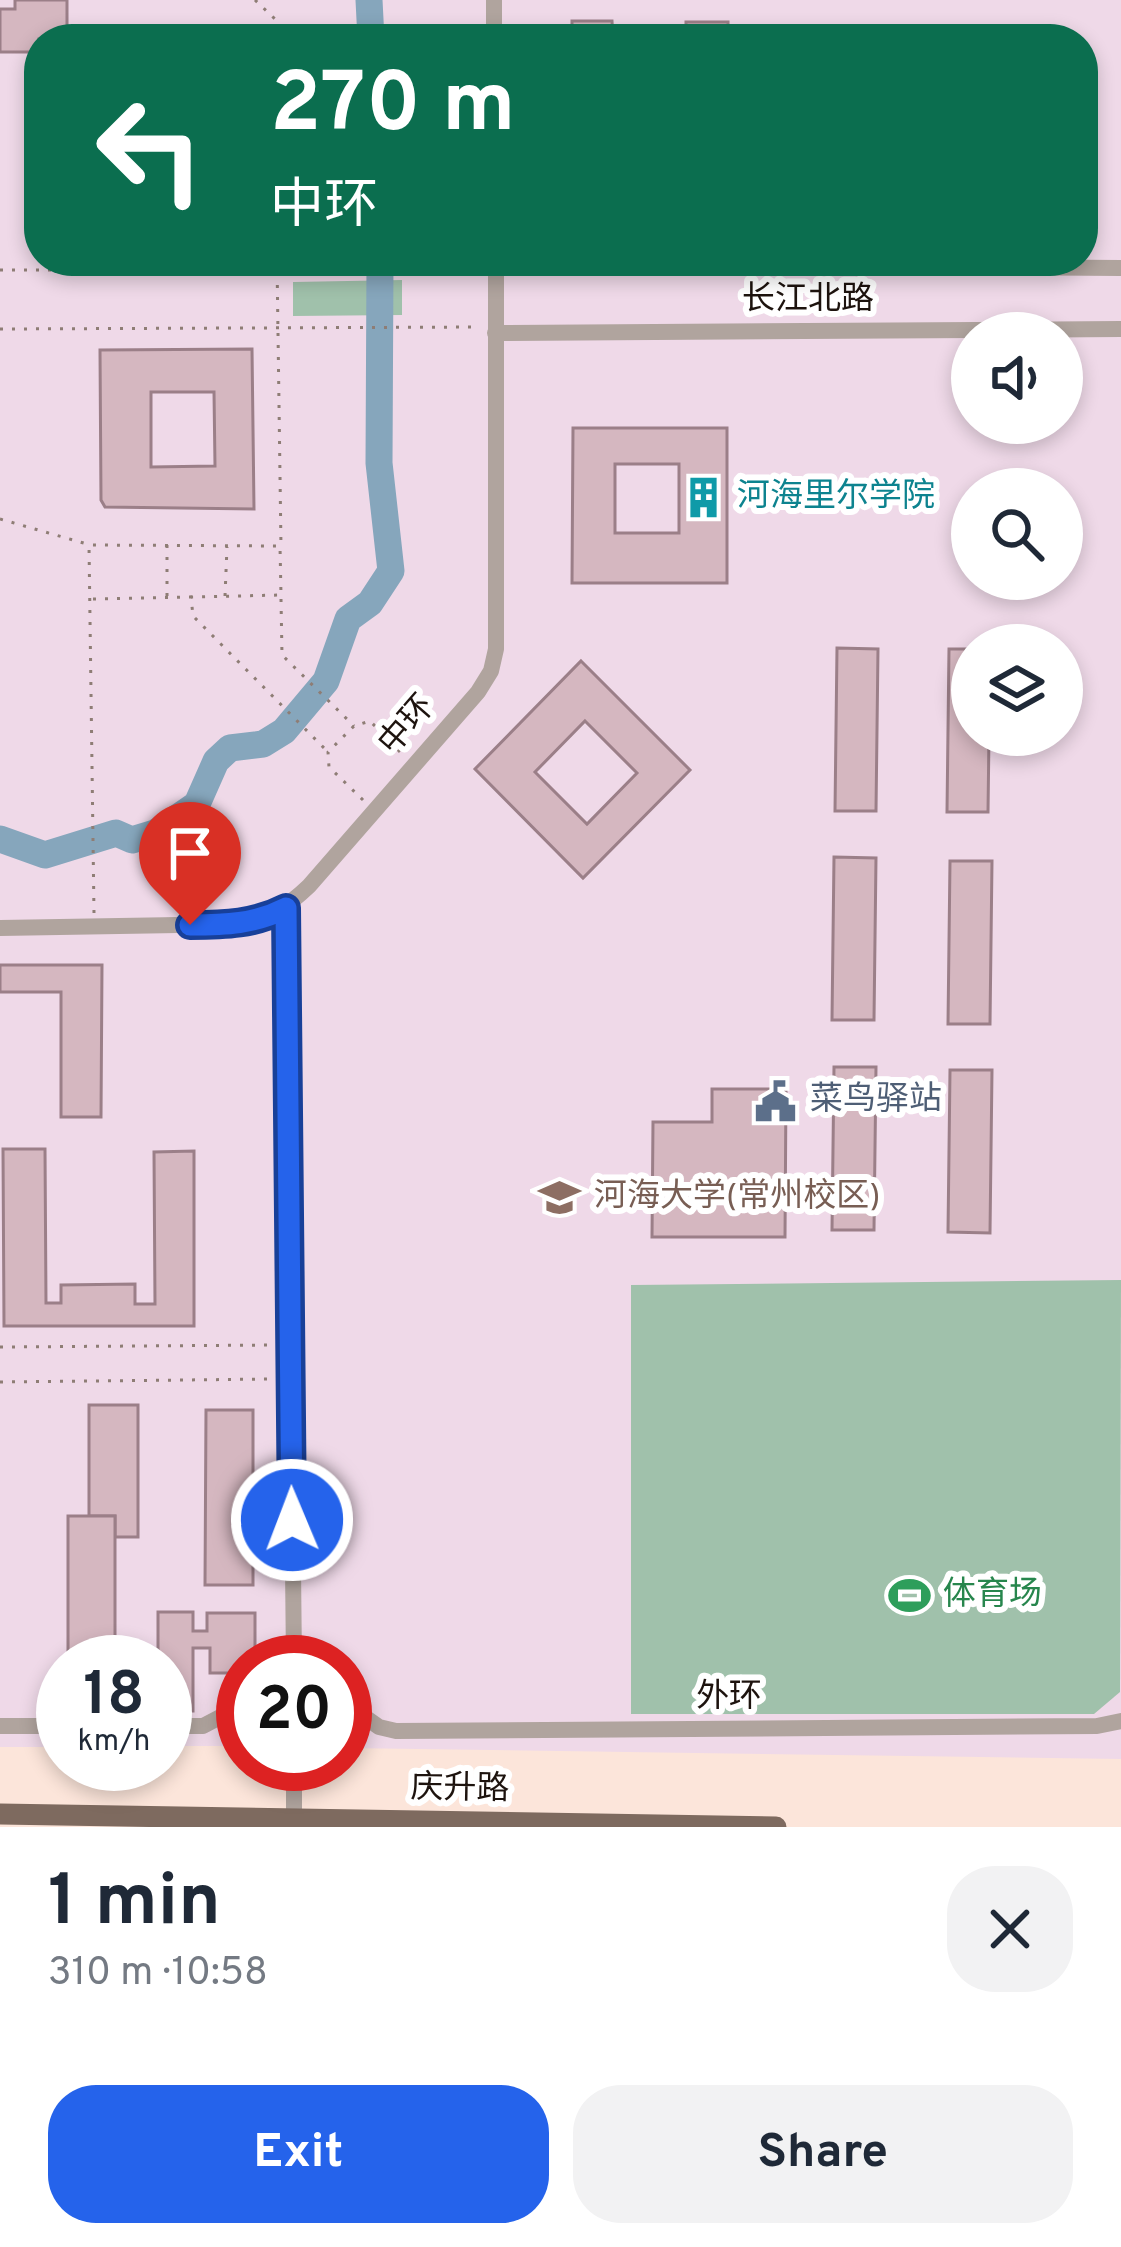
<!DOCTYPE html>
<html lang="en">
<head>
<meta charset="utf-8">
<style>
  :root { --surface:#fff; --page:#f2f2f3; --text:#1f2937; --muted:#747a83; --accent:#2563eb }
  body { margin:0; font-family:Overpass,"Noto Sans SC",sans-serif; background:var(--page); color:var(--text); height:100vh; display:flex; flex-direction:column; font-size:45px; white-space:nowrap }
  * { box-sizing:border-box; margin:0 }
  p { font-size:39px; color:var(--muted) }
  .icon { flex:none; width:66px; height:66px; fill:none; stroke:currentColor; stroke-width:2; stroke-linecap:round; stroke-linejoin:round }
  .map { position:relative; height:1827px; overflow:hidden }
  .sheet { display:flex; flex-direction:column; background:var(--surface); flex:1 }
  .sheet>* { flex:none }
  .guide { position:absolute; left:24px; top:24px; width:1074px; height:252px; border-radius:48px; box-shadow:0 6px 18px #0003; background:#0b6e4f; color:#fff; overflow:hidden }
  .buttons { position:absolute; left:951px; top:312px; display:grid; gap:24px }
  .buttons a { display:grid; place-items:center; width:132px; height:132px; border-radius:50%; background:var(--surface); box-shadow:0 6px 18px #0003; font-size:60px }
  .speed { position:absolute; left:36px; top:1635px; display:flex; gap:24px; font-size:60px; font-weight:700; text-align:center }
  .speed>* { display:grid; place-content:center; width:156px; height:156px; border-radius:50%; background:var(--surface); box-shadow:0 6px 18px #0003; line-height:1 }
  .speed small { font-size:30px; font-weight:400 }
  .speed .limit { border:18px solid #d22; background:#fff; color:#111 }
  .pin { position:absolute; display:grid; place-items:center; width:102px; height:102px; color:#fff; margin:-123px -51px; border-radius:50% 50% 50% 0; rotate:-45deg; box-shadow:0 0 12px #0007 }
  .pin .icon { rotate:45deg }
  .me { position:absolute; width:132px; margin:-66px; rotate:359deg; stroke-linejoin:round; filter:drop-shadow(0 0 9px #0008) }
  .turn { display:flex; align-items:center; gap:42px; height:252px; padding:0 48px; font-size:54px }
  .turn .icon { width:156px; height:156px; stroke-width:2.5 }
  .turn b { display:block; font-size:84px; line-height:102px }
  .round { display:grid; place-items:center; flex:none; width:126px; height:126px; border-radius:48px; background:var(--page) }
  .summary { display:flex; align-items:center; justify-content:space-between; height:204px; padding:0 48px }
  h1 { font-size:72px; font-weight:700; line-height:90px }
  .action { display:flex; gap:24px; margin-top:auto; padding:24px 48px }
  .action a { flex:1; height:138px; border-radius:48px; background:var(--accent); color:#fff; font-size:48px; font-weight:700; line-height:138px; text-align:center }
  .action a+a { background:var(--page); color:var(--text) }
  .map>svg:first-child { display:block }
  .education { fill:#efd9e8; fill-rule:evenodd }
  .green { fill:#a0c1ab }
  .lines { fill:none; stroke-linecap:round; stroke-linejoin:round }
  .river { stroke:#86a6bc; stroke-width:27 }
  .building { fill:#d5b7c0; stroke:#9b7f88; stroke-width:3; fill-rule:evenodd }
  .path { stroke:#8e7d75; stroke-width:3; stroke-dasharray:3 9; stroke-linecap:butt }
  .minor { stroke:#b0a49e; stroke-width:16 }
  .major { stroke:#7e6a5f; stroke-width:21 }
  .route-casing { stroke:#184099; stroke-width:30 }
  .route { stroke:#2563eb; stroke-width:21 }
  .labels { text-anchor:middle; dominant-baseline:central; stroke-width:12; stroke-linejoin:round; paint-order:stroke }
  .street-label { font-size:33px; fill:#1d130e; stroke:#fff }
  .culture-label { font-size:33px; fill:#0d838f; stroke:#fff; text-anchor:start }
  .service-label { font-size:33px; fill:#4e5e75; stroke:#fff; text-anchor:start }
  .education-label { font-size:33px; fill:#785e54; stroke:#fff; text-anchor:start }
  .leisure-label { font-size:33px; fill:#27864d; stroke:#fff; text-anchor:start }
</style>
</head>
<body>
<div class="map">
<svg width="1121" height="1827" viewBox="0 0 1121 1827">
  <rect width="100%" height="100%" fill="#fce5da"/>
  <path class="education" d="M 0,0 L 1121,0 L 1121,1759 L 345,1748 L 345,1662 L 243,1662 L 243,1746 L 165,1746 L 165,1662 L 63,1662 L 63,1747 L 0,1747 ZM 39,39 L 1083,39 L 1083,261 L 39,261 ZM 972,333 L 1062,333 L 1062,423 L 972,423 ZM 972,489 L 1062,489 L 1062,579 L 972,579 ZM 972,645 L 1062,645 L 1062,735 L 972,735 Z"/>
  <g class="green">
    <path d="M 402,280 L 402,315 L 293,316 L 293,282 Z"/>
    <path d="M 1121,1280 L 1120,1692 L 1094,1714 L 631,1714 L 631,1285 Z"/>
  </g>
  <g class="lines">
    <g class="river">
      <path d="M 369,0 L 371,39"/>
      <path d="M 0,839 L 45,855 L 116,833 L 132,840 L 155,833 L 197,804 L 216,761 L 230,748 L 263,744 L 284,731 L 326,681 L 348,619 L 370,603 L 391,571 L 379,463 L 380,261"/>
    </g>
  </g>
  <g class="building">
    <path d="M 15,0 L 67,0 L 67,39 L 39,39 L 39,52 L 0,52 L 0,9 L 15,9 Z"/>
    <path d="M 572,21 L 612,21 L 613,39 L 572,39 Z"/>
    <rect x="686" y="22" width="42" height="17"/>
    <path d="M 252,349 L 254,509 L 105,507 L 101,500 L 100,350 ZM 151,392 L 214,392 L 215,466 L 151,467 Z"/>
    <path d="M 573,428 L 727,428 L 727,583 L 572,583 ZM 615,464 L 679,464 L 679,533 L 615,533 Z"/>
    <path d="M 837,648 L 878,649 L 876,811 L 835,811 Z"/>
    <path d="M 949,649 L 972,649 L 972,735 L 989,735 L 988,812 L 947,812 Z"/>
    <path d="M 581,661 L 690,770 L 583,878 L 475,769 ZM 585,721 L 637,773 L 587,824 L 535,772 Z"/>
    <path d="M 834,857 L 876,858 L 874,1020 L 832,1020 Z"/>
    <path d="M 950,861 L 992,861 L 990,1024 L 948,1024 Z"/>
    <path d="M 0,965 L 102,965 L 101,1117 L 61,1117 L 61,992 L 0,992 Z"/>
    <path d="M 834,1067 L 876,1067 L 874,1230 L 832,1230 Z"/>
    <path d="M 950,1070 L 992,1070 L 990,1233 L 948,1232 Z"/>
    <path d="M 712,1089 L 786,1089 L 785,1237 L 652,1237 L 653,1122 L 712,1122 Z"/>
    <path d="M 3,1149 L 45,1149 L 46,1303 L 61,1303 L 61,1285 L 135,1284 L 135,1304 L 155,1304 L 154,1152 L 194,1151 L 194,1326 L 4,1326 Z"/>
    <path d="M 89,1405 L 138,1405 L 138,1537 L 115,1537 L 115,1516 L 89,1516 Z"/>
    <path d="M 206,1410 L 253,1410 L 253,1585 L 205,1585 Z"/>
    <rect x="68" y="1516" width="47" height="146"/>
    <path d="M 158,1612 L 193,1612 L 193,1631 L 207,1631 L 207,1613 L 255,1613 L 255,1662 L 243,1662 L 243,1673 L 210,1673 L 210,1648 L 193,1648 L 193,1711 L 165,1711 L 165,1662 L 158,1662 Z"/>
  </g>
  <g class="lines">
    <g class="path">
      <path d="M 255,0 L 275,19 L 275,39"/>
      <path d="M 277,261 L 281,547"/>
      <path d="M 0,270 L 478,270"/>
      <path d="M 0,329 L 478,327"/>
      <path d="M 0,519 L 87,544"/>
      <path d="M 167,545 L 167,596"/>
      <path d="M 225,596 L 227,547"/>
      <path d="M 93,599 L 192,597"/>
      <path d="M 281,599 L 282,655 L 354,726"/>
      <path d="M 363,800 L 329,767 L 328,752 L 354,726 L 370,721 L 404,756"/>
      <path d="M 94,913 L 89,545 L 280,546 L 281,595 L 191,597 L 193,616 L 328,752"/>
      <path d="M 0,1347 L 277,1345"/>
      <path d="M 0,1382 L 274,1379"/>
    </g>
    <g class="minor">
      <path d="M 494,0 L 494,39"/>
      <path d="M 496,263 L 1121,268"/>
      <path d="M 495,333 L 1121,329"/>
      <path d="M 286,908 L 294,1662"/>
      <path d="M 0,928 L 238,924 C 269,918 286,908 309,886 L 478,692 L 491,671 L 496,649 L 496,261"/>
      <path d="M 345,1703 L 379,1727 L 396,1731 L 1097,1726 L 1121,1721"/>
      <path d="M 0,1726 L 63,1726"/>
      <path d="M 165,1726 L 203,1726 L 243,1705"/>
      <path d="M 294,1764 L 294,1822"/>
    </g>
    <path class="major" d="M 0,1814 L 776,1827"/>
  </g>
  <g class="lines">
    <defs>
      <path id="route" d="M 190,925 C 225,925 255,924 286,908 L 292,1520"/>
    </defs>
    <use href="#route" class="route-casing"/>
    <use href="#route" class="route"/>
  </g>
  <defs>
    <symbol id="building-bare" viewBox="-9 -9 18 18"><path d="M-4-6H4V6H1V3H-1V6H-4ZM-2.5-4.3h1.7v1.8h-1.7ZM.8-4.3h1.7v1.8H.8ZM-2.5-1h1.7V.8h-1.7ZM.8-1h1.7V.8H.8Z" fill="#0f9aa8" stroke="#fff" stroke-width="2.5" paint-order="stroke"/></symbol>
    <symbol id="civic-bare" viewBox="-9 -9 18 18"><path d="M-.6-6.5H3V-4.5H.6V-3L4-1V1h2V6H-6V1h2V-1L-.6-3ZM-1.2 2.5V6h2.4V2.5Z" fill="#5c6f8a" stroke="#fff" stroke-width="2.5" paint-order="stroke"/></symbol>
    <symbol id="university-bare" viewBox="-9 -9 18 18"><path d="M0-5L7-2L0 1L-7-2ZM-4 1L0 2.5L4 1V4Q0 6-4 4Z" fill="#8d6e63" stroke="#fff" stroke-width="2.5" paint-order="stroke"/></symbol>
    <symbol id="stadium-bare" viewBox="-9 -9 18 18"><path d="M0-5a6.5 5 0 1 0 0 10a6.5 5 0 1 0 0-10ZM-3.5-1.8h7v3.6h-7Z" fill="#2e9e5b" stroke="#fff" stroke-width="2.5" paint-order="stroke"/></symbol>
  </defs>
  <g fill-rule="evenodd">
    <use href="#building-bare" x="674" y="468" width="59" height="59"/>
    <use href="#civic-bare" x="746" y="1072" width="59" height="59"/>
    <use href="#university-bare" x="530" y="1168" width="59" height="59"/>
    <use href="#stadium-bare" x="880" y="1566" width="59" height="59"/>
  </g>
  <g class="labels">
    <g class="street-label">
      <text x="808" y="301">长江北路</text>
      <text transform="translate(408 726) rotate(-49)">中环</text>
      <text x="729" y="1698">外环</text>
      <text transform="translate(460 1790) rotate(1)">庆升路</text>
    </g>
    <g class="culture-label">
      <text x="737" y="498">河海里尔学院</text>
    </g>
    <g class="service-label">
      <text x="810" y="1101">菜鸟驿站</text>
    </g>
    <g class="education-label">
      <text x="594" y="1198">河海大学(常州校区)</text>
    </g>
    <g class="leisure-label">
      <text x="943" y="1596">体育场</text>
    </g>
  </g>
</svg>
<div class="buttons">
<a><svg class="icon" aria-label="sound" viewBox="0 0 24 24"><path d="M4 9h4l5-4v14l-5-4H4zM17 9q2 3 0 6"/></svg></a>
<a><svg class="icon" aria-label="search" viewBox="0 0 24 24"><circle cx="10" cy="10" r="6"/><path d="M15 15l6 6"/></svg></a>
<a><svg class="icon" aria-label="layers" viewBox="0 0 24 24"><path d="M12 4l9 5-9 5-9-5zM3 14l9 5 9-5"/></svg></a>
</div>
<div class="speed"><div>18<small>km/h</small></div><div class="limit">20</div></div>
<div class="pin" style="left:190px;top:925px;background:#d93025"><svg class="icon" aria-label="arrive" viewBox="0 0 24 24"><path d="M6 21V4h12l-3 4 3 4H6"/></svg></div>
<svg class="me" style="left:292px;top:1520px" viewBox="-20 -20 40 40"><circle r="17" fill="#2563eb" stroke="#fff" stroke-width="3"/><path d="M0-11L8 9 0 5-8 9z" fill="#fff"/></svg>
<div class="guide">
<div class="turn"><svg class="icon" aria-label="left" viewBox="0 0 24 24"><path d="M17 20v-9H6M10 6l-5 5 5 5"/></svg><div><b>270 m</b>中环</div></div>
</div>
</div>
<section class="sheet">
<div class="summary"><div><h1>1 min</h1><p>310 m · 10:58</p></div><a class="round"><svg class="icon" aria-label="close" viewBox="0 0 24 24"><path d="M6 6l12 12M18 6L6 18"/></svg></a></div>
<div class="action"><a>Exit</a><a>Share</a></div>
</section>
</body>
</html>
